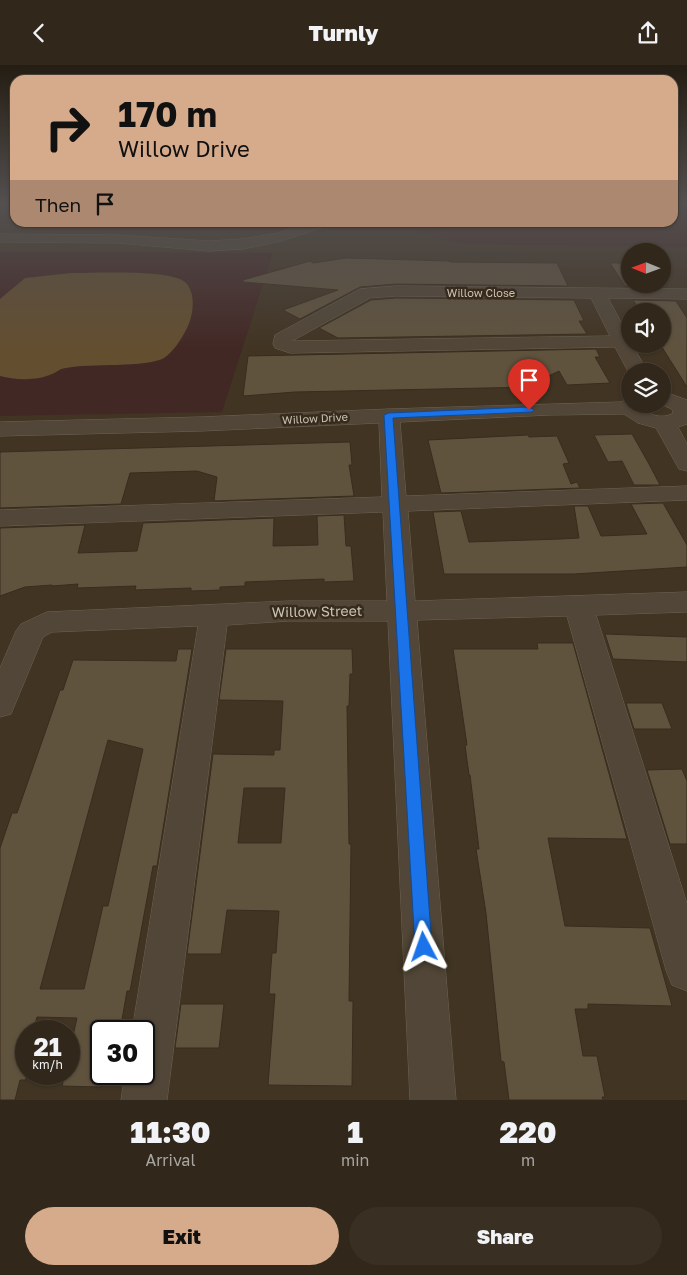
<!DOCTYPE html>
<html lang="en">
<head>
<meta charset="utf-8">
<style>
  :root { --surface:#31271a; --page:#392f23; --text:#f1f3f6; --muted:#a8a5a2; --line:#4c4439; --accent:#d6ab8b }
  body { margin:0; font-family:"Golos Text",sans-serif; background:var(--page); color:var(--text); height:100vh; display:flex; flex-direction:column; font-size:19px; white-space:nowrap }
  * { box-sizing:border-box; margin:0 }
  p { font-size:16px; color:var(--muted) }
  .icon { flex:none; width:28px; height:28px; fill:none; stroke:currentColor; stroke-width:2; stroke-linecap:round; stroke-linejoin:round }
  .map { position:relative; height:1035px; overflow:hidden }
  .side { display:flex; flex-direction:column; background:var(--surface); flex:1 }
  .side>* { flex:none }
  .hud { position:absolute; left:10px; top:10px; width:668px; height:152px; border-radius:15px; box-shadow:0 1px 4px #0004,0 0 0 1px var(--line); background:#d6ab8b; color:#111; overflow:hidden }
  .needle { width:32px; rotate:271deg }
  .buttons { position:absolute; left:621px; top:178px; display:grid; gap:10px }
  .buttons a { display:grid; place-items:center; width:50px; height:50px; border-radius:50%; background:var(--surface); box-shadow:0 1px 4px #0004,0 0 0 1px var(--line); font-size:25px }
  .speed { position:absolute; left:15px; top:955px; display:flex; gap:10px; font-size:25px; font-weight:700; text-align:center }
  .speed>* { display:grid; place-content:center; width:65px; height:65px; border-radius:50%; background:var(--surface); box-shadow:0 1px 4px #0004,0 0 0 1px var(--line); line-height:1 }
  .speed small { font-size:12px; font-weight:400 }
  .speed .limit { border:2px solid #111; border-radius:8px; background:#fff; color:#111 }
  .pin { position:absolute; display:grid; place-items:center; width:42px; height:42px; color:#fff; margin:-51px -21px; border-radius:50% 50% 50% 0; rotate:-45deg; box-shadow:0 0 5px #0007 }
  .pin .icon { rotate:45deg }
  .me { position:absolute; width:55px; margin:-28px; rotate:356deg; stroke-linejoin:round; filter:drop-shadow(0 0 4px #0008) }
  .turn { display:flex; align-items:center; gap:18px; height:105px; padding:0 25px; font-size:22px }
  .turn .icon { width:65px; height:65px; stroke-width:2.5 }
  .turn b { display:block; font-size:35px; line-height:42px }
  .then { display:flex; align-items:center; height:48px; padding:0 25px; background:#0003; gap:10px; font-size:19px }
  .eta { display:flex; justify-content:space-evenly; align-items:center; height:85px; text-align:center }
  .eta b { font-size:30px; font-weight:800; line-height:35px }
  .button { display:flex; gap:10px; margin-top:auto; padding:10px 25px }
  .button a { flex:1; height:58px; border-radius:30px; background:var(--accent); color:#111; font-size:20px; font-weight:800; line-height:58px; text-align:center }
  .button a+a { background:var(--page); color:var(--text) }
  header { display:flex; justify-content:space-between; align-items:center; height:65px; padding:0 25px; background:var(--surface); font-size:22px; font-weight:800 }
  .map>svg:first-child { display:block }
  .green { fill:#422825 }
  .water { fill:#634e30 }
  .building { fill:#60533e; stroke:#382d1e; fill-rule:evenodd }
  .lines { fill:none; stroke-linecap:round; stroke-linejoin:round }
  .minor-casing { stroke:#6e6455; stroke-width:1 }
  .minor { fill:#514637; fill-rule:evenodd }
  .route { fill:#1a73e8; stroke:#114b97 }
  .labels { text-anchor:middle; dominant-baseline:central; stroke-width:5; stroke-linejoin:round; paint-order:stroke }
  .far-street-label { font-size:11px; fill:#cbc2b3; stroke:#362b1c }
  .street-label { font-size:14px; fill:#cbc2b3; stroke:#362b1c }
</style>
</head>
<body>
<header><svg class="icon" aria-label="back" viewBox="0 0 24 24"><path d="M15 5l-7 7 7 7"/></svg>Turnly<svg class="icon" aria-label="share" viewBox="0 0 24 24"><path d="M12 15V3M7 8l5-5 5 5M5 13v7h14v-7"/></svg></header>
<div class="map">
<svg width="687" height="1035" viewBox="0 0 687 1035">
  <rect width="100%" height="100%" fill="#413423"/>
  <g class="green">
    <path d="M 673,138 L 687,138 L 687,182 L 469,179 C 447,175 423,173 406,158 L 672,158 Z"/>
    <path d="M 0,187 L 273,188 L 222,347 L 0,351 Z"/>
  </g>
  <path class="water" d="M 72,208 C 93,208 170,204 185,217 C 194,225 194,241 191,252 C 188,265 175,286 164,293 C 146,303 90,298 66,303 C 61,303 57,307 52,309 C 37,316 15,315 0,311 L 0,234 L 25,213 Z"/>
  <g class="building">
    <path d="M 346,193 L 449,196 L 450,197 L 557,198 L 568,221 L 396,219 L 360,222 L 300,254 L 283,245 L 338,225 L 243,217 L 243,215 L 310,196 L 313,198 Z"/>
    <path d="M 610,198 L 630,198 L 630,219 L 662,219 L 662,216 L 667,222 L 625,221 Z"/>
    <path d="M 396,233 L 574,235 L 584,256 L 579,256 L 587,269 L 338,273 L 319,263 L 371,235 Z"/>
    <path d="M 633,235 L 676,236 L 687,253 L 687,322 L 660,279 L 662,279 L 662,246 L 640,246 Z"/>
    <path d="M 596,284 L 600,292 L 595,292 L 610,318 L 567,320 L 559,306 L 532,319 L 534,322 L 295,327 L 243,331 L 248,291 Z"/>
    <path d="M 632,369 L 649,399 L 660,420 L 634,420 L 622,396 L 608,397 L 594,370 Z"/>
    <path d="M 528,370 L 529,372 L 557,371 L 569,398 L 563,399 L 571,419 L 577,417 L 580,423 L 441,428 L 428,375 Z"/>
    <path d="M 350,377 L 352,400 L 349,400 L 354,431 L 214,436 L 217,412 L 197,406 L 130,408 L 121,439 L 0,443 L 0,387 Z"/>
    <path d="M 663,438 L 687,480 L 687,502 L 574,509 L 444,509 L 433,447 L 461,446 L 469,477 L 561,474 L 579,473 L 574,441 L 588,441 L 601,471 L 647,469 L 631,439 Z"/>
    <path d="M 344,450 L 346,481 L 351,481 L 354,516 L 324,517 L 324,514 L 245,517 L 245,521 L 220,522 L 220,525 L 191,526 L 191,523 L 135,525 L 136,521 L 77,523 L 78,519 L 52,521 L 52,520 L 25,522 L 0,531 L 0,463 L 85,460 L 78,488 L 137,486 L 143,458 L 274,453 L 273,481 L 318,480 L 317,451 Z"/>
    <path d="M 605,569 L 687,572 L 687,597 L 613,594 Z"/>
    <path d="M 537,578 L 573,578 L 627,774 L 548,773 L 565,861 L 650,863 L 672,941 L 588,939 L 588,944 L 575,944 L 583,991 L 597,991 L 605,1032 L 602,1032 L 603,1035 L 509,1035 L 504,997 L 501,996 L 486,848 L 476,784 L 479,784 L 470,710 L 469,710 L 465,680 L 467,680 L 453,584 L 538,584 Z"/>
    <path d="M 178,584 L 192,584 L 157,801 L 153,801 L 130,926 L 127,926 L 120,966 L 101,966 L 101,1022 L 62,1021 L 65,1009 L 69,1009 L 69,989 L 77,953 L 37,952 L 33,966 L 26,966 L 26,1015 L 20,1015 L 15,1035 L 0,1035 L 0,783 L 12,748 L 17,748 L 60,625 L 63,625 L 73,595 L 176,596 ZM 108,675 L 143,684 L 108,841 L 103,841 L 84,924 L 40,924 Z"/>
    <path d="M 226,584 L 352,584 L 353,609 L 350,609 L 349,641 L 347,641 L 349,779 L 351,779 L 349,936 L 353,936 L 352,1021 L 268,1020 L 275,929 L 269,929 L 272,888 L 276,888 L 279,846 L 227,845 L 221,889 L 187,889 L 213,689 L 274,690 L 274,685 L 280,685 L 283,636 L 219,635 ZM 244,723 L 285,723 L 281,778 L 238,778 Z"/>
    <path d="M 626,638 L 662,638 L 672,664 L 634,664 Z"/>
    <path d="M 682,704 L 687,716 L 687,779 L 670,779 L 647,705 Z"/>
    <path d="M 181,939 L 224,939 L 219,983 L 175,983 Z"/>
  </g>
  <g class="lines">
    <defs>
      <g id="minor">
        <path d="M 309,158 L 329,158 L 327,161 L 281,176 L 243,184 L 209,186 L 118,178 L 0,177 L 0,169 L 118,170 L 209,176 L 243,174 L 278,168 Z"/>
        <path d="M 396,221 L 687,224 L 687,234 L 608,233 L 630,274 L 630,279 L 632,279 L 647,306 L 630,306 L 630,310 L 615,282 L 290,288 L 275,283 L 273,279 L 275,270 L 360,224 ZM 396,231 L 591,233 L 610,271 L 292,276 L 370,233 Z"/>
        <path d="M 662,326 L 687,335 L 687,359 L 678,362 L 687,379 L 687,406 L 679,404 L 656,363 L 638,358 L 624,349 L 549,350 L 400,357 L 406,431 L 687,421 L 687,435 L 408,446 L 415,536 L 687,527 L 687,547 L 596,550 L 687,839 L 687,926 L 672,920 L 666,905 L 567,551 L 417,555 L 456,1035 L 410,1035 L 388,556 L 289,556 L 227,560 L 167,1035 L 121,1035 L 125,1009 L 144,1009 L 144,966 L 132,966 L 198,561 L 52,567 L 43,572 L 11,649 L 0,652 L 0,603 L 16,566 L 21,559 L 47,547 L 289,536 L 387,536 L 383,447 L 0,461 L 0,445 L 382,432 L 379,358 L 201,366 L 0,371 L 0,357 L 201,352 L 389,344 L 621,337 L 630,333 L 630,339 L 640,339 C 645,350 663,355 673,348 L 672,344 L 660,339 L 662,339 Z"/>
      </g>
    </defs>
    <use href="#minor" class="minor-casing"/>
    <use href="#minor" class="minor"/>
  </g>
  <linearGradient id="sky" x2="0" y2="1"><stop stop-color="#241d13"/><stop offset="0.49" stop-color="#545050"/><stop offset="1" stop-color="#545050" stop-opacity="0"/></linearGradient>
  <rect width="687" height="283" fill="url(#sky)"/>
  <path class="route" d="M 529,342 L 534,345 L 532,347 L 393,353 L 432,882 L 429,887 L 424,890 L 418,887 L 415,882 L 384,350 L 389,348 Z"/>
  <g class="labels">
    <g class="far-street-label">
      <text x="481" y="227">Willow Close</text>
      <text transform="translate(315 353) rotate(-3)">Willow Drive</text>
    </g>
    <g class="street-label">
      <text transform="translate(317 546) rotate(-1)">Willow Street</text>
    </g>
  </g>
</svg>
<div class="buttons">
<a><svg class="needle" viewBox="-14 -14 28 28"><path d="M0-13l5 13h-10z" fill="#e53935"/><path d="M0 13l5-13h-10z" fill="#a8a5a2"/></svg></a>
<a><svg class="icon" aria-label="sound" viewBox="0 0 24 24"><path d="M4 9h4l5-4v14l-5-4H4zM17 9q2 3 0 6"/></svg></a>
<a><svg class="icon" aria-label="layers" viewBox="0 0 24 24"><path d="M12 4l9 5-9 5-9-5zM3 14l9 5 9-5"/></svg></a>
</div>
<div class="speed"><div>21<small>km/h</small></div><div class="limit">30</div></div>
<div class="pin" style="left:529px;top:345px;background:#d93025"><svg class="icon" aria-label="arrive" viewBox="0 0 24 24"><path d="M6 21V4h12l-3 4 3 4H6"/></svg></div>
<svg class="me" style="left:424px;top:882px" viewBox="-20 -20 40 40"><path d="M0-17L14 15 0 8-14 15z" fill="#1a73e8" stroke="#fff" stroke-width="4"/></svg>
<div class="hud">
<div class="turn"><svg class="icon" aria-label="right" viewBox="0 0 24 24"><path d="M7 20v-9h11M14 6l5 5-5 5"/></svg><div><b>170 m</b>Willow Drive</div></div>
<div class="then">Then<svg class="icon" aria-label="arrive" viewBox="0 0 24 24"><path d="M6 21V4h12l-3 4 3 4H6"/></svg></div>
</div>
</div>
<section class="side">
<div class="eta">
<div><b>11:30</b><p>Arrival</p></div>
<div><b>1</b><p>min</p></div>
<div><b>220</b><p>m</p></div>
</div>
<div class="button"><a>Exit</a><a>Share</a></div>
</section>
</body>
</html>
